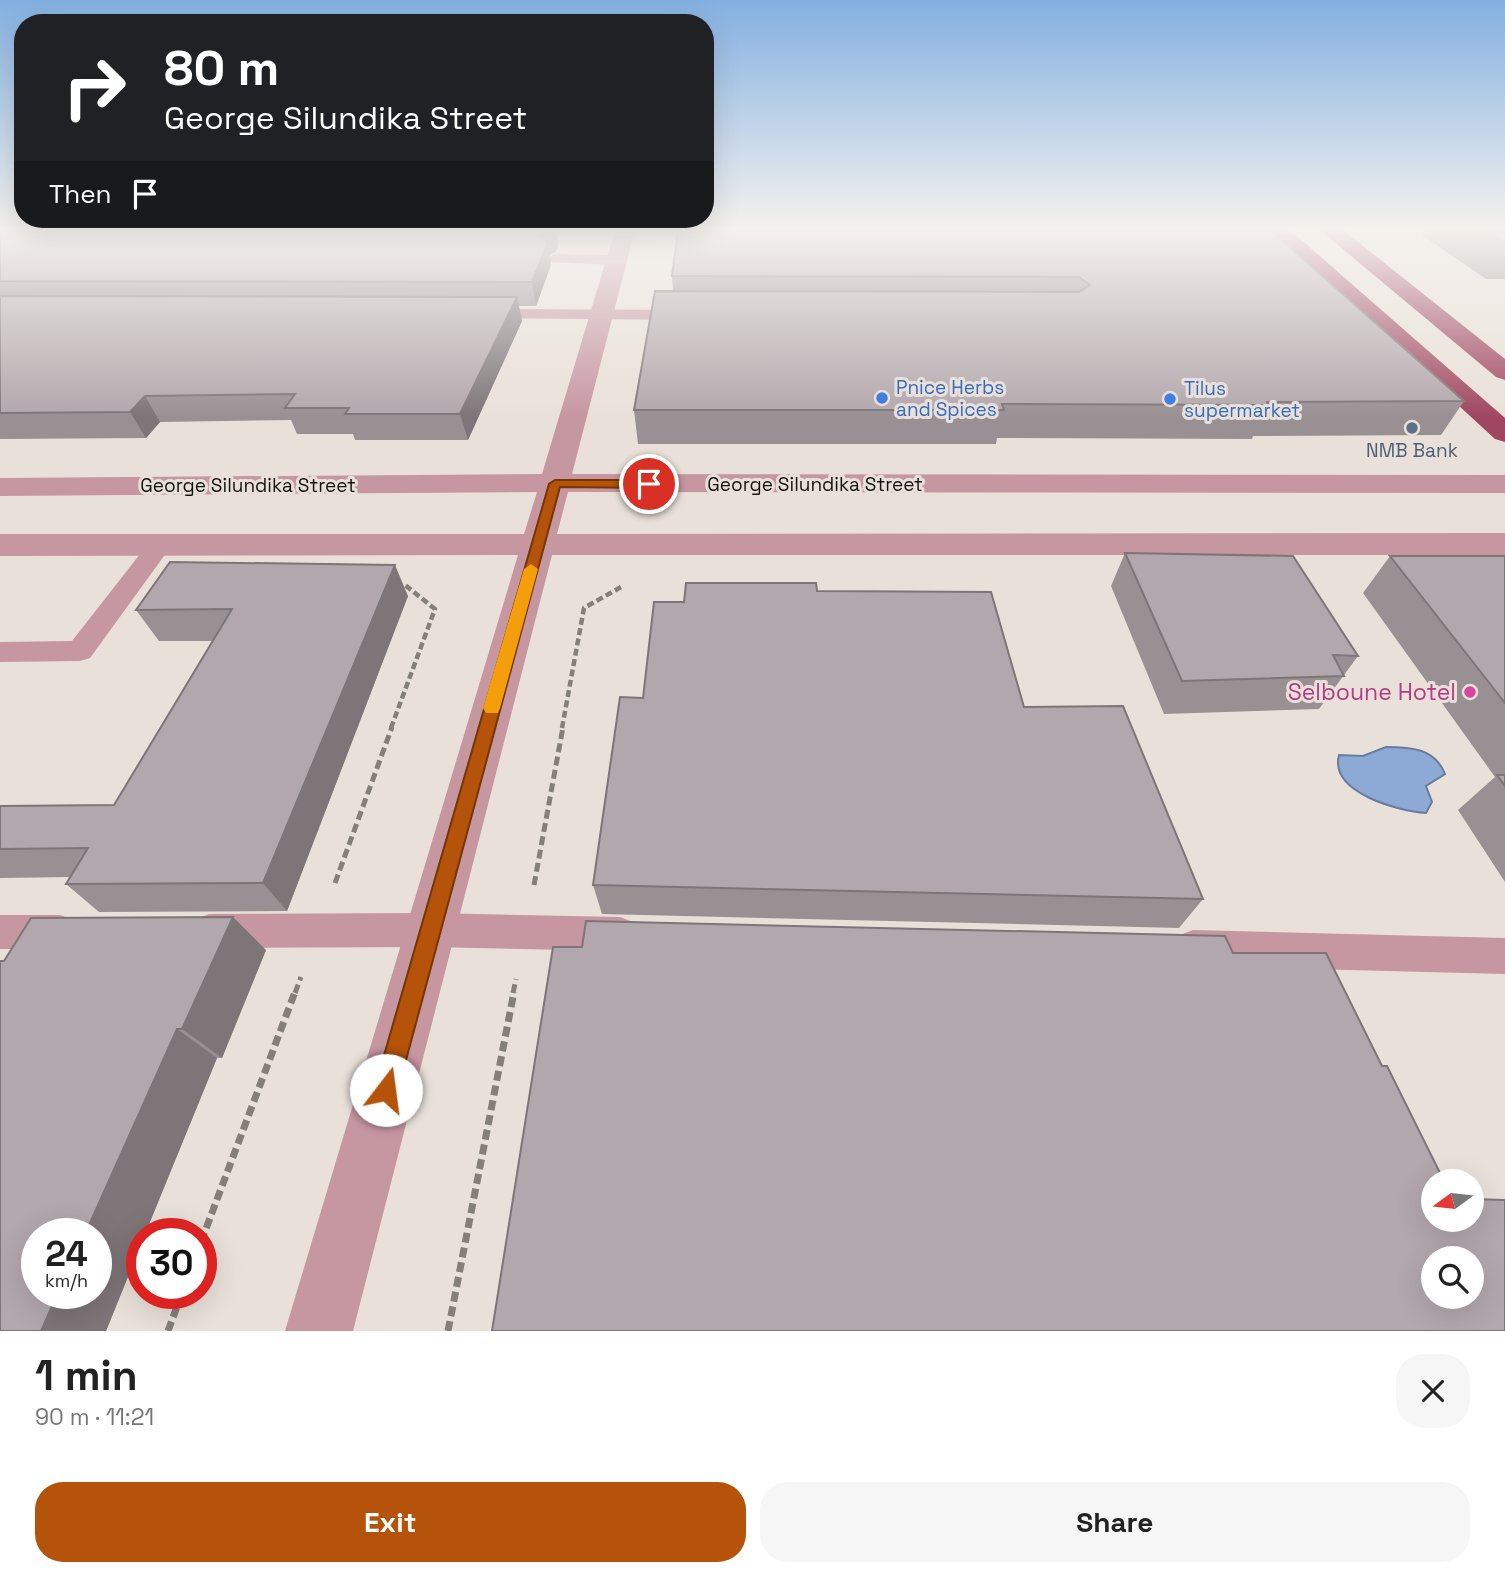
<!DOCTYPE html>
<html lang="en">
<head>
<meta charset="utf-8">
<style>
  :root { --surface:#fff; --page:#f6f6f6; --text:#222; --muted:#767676; --accent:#b45309 }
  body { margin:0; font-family:"Space Grotesk",sans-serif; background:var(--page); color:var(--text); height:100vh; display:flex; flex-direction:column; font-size:26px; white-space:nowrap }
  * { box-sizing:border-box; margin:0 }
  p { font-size:23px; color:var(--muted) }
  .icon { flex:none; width:38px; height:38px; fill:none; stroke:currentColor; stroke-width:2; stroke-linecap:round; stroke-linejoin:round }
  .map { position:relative; height:1331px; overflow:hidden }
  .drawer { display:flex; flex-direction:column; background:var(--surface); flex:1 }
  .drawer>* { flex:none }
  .top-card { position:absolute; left:14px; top:14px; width:700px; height:214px; border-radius:28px; box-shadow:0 7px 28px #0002; background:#202124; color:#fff; overflow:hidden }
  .needle { width:46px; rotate:255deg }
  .fabs { position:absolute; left:1421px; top:1169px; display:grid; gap:14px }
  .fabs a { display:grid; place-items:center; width:63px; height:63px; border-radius:50%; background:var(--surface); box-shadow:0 7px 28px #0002; font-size:35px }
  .speed { position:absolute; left:21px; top:1218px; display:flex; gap:14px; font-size:35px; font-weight:700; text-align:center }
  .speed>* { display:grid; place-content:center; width:91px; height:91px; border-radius:50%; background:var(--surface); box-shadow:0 7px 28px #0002; line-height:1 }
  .speed small { font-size:18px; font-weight:400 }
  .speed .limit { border:10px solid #d22; background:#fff; color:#111 }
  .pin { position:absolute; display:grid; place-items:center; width:60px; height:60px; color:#fff; margin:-30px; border:4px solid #fff; border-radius:50%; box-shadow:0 2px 7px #0007 }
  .me { position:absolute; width:77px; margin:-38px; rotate:15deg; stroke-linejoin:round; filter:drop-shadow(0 0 5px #0008) }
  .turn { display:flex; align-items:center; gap:24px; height:147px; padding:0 35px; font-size:32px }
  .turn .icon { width:91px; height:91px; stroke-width:2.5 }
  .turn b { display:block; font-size:49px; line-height:60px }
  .then { display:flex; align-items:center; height:66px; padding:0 35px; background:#0003; gap:14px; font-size:26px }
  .round { display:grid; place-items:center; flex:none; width:74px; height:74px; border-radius:28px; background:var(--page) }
  .head { display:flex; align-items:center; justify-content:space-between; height:119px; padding:0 35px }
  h1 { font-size:42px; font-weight:800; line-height:52px }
  .action { display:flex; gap:14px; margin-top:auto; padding:14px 35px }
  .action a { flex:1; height:80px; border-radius:28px; background:var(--accent); color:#fff; font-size:28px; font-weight:800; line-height:80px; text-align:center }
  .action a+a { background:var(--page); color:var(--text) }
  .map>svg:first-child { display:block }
  .water { fill:#8da9d6; stroke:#697c9b; stroke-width:2 }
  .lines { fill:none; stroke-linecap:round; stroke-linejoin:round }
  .path-far2 { stroke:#847f79; stroke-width:4.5; stroke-dasharray:7 3.5; stroke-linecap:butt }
  .path-far1 { stroke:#847f79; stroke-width:5; stroke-dasharray:9 4.5; stroke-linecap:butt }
  .path { stroke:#847f79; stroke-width:7; stroke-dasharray:10 5; stroke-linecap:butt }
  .service { fill:#c696a1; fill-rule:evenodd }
  .minor { fill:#c696a1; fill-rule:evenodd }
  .trunk { fill:#a04660; fill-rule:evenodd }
  .wall { fill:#999094 }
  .shaded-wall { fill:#7d7578 }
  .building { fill:#b2a7ac; stroke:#7d7578; stroke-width:2; fill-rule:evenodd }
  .route { fill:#b45309; stroke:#753606; stroke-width:2 }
  .slow { fill:#f59e0b }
  .shop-dot { fill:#3f7fe0; stroke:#e9e1d9; stroke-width:2.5 }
  .service-dot { fill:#5c6f8a; stroke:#e9e1d9; stroke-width:2.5 }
  .hotel-dot { fill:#d1479c; stroke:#e9e1d9; stroke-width:2.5 }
  .labels { text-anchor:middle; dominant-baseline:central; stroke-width:6; stroke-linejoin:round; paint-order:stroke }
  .far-shop-label { font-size:19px; fill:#366cbe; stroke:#e9e1d9; text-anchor:start }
  .far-service-label { font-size:19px; fill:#4e5e75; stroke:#e9e1d9 }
  .far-street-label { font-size:19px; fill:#151310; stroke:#e9e1d9 }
  .hotel-label { font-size:23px; fill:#b23c85; stroke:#e9e1d9; text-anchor:end }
</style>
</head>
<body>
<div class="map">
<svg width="1505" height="1331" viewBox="0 0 1505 1331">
  <rect width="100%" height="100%" fill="#e9e1d9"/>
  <path class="water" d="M 1386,747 C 1410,747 1435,748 1445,774 L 1426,786 L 1432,802 L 1426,813 C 1399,811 1329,793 1339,755 L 1363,756 Z"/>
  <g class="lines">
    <g class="path-far2">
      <path d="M 391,728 L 435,609 L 405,585"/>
      <path d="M 562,728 L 584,608 L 621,587"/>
    </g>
    <g class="path-far1">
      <path d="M 335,883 L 392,727"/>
      <path d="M 534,885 L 563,727"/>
      <path d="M 295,993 L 301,977"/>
      <path d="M 513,993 L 516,979"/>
    </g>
    <g class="path">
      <path d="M 201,1242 L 295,992"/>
      <path d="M 168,1331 L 182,1293"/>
      <path d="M 448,1331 L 514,992"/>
    </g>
    <g class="service">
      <path d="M 554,254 L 617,255 L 625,260 L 617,265 L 549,262 L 546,259 Z"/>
      <path d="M 484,309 L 689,310 L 698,315 L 689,320 L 478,318 L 476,314 Z"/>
      <path d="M 160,537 L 169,540 L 172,545 L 90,658 L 80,661 L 0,662 L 0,642 L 72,641 L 151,540 Z"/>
      <path d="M 431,913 L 620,917 L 633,922 L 638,934 L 633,946 L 620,951 L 431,947 L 209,948 L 196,943 L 191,931 L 196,919 L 209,914 Z"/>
      <path d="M 0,915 L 60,915 L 73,920 L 78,932 L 73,944 L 60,949 L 0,949 Z"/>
      <path d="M 1193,930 L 1505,938 L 1505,974 L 1193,966 L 1180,961 L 1175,948 L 1180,935 Z"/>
    </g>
    <path class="minor" d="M 615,230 L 635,230 L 572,474 L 1505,475 L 1505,493 L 568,492 L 557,534 L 1505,533 L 1505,555 L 552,555 L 353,1331 L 285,1331 L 518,555 L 0,556 L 0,534 L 524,534 L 537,492 L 0,496 L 0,478 L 542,474 Z"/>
    <g class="trunk">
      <path d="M 1268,230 L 1290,230 L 1505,418 L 1505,442 L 1495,439 Z"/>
      <path d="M 1320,230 L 1343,230 L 1505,359 L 1505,380 L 1496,377 Z"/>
    </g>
  </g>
  <g class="wall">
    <path d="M 0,230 L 558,246 L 556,251 L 550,255 L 551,265 L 536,306 L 519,306 L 522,321 L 468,440 L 355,440 L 353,434 L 297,434 L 291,420 L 160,422 L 146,438 L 0,439 Z"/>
    <path d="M 1270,230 L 1464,401 L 1441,435 L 1253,436 L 1252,439 L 997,438 L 996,444 L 638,444 L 634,410 L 673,291 L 672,276 Z"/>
    <path d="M 1425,230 L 1505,230 L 1505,279 L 1486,279 L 1422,235 Z"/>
    <path d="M 1125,553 L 1358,656 L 1319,709 L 1164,714 L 1111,586 Z"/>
    <path d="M 1390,556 L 1505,556 L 1505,882 L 1458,810 L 1495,777 L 1363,593 Z"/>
    <path d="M 817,591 L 1024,707 L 1203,899 L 1179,928 L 602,914 L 593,885 L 643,698 Z"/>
    <path d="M 408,596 L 287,911 L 99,912 L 66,884 L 70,877 L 0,878 L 0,806 L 114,805 L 213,641 L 159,641 L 136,610 Z"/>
    <path d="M 266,950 L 222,1058 L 217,1058 L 145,1234 L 142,1234 L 142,1242 L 106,1331 L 4,961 Z"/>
  </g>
  <g class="shaded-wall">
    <path d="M 551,230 L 556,230 L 558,246 L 556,251 L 550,255 L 551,265 L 536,306 L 532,282 L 539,236 Z"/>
    <path d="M 517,297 L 522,321 L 468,440 L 460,414 Z"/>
    <path d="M 145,396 L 160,422 L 146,438 L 130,412 Z"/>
    <path d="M 395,565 L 408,596 L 287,911 L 263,883 Z"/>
    <path d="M 233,917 L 266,950 L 222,1058 L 182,1029 Z"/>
    <path d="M 177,1029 L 217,1058 L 145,1234 L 142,1234 L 142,1242 L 106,1331 L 41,1331 L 58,1293 L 96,1293 L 96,1234 L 85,1234 Z"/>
  </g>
  <g class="building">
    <path d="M 0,230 L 406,231 L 407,230 L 551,230 L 539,236 L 548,242 L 532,282 L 0,281 Z"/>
    <path d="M 678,230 L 1270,230 L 1464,401 L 1267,402 L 1268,405 L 1002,404 L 1004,410 L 634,410 L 655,291 L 1079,292 L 1090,285 L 1079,277 L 672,276 Z"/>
    <path d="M 1485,230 L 1505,230 L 1505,243 Z"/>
    <path d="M 0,296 L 517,297 L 460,414 L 345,414 L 349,408 L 285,408 L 295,394 L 145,396 L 130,412 L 0,413 Z"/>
    <path d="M 1125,553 L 1293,556 L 1358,656 L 1333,655 L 1344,676 L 1182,681 Z"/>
    <path d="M 1390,556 L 1505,556 L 1505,703 Z"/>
    <path d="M 170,562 L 395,565 L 263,883 L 66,884 L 88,848 L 0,849 L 0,806 L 114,805 L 232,609 L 136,610 Z"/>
    <path d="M 686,583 L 816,583 L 817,591 L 991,592 L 1024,707 L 1123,706 L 1203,899 L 593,885 L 620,697 L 643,698 L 654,602 L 684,602 Z"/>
    <path d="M 1497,775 L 1505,775 L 1505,786 Z"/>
    <path d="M 233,917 L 182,1029 L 177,1029 L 85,1234 L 37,1234 L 37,1293 L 58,1293 L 41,1331 L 0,1331 L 0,961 L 4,961 L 31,918 Z"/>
    <path d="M 586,921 L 1225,936 L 1233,953 L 1326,953 L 1382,1066 L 1387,1066 L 1444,1181 L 1433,1181 L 1433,1220 L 1472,1220 L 1472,1199 L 1505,1200 L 1505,1331 L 492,1331 L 553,947 L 582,947 ZM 1433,1258 L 1472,1258 L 1472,1297 L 1433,1297 Z"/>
  </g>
  <linearGradient id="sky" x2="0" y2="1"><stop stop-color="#83b0e1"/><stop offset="0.55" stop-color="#f5f2ee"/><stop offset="1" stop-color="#f5f2ee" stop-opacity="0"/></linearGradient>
  <rect width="1505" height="417" fill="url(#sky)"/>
  <path class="route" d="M 555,480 L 649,480 L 655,484 L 649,488 L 560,487 L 398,1090 L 394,1098 L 386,1102 L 378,1098 L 374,1090 L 549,484 Z"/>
  <path class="slow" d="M 531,564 L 538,569 L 500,708 L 498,713 L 486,713 L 483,708 L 524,569 Z"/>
  <g class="shop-dot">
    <circle cx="882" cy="398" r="7"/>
    <circle cx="1170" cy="399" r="7"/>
  </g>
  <circle class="service-dot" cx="1412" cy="428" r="7"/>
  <circle class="hotel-dot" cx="1470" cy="692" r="7"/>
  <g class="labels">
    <g class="far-shop-label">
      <text x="896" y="387">Pnice Herbs<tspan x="896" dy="22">and Spices</tspan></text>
      <text x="1184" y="388">Tilus<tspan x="1184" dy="22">supermarket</tspan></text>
    </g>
    <g class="far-service-label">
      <text x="1412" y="450">NMB Bank</text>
    </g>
    <g class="far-street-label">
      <text x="815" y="484">George Silundika Street</text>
      <text x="248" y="485">George Silundika Street</text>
    </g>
    <g class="hotel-label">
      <text x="1456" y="692">Selboune Hotel</text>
    </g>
  </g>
</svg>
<div class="fabs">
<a><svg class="needle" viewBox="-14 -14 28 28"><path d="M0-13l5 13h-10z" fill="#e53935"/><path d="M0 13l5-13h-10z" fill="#767676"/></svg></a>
<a><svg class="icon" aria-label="search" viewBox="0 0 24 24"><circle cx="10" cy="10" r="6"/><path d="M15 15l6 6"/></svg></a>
</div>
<div class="speed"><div>24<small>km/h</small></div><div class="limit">30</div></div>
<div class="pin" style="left:649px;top:484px;background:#d93025"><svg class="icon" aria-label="arrive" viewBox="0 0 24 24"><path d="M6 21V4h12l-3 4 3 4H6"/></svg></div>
<svg class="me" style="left:386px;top:1090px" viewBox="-20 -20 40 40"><circle r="19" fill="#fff"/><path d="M0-13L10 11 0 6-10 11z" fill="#b45309"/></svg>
<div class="top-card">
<div class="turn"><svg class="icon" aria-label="right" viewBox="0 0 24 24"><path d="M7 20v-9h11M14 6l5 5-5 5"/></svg><div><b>80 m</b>George Silundika Street</div></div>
<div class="then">Then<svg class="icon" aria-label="arrive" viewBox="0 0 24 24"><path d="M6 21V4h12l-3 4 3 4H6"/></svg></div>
</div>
</div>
<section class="drawer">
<div class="head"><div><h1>1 min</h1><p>90 m · 11:21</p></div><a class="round"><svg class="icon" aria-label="close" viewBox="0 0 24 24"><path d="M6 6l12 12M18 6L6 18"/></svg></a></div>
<div class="action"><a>Exit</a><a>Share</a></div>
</section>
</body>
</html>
